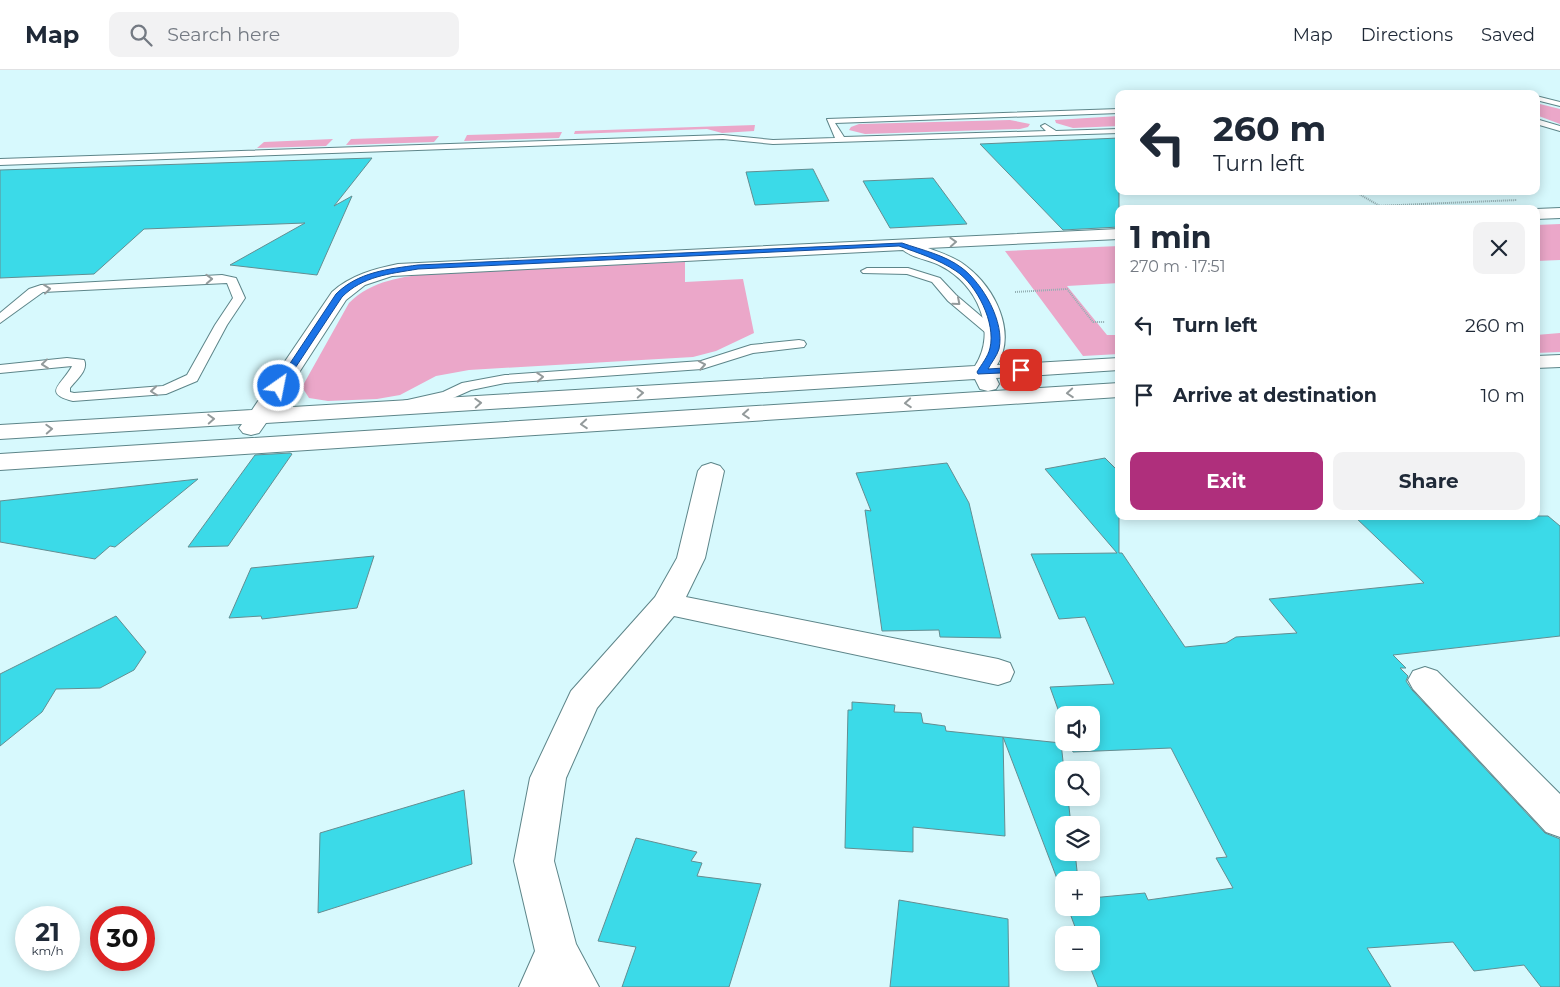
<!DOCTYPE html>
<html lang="en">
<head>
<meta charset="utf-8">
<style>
  :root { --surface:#fff; --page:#f2f2f3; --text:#1f2937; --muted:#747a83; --line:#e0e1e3; --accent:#af2f7c }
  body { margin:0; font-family:Montserrat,sans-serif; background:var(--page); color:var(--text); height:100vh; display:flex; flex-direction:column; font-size:19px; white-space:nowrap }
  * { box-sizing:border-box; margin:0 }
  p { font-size:16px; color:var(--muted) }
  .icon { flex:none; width:28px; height:28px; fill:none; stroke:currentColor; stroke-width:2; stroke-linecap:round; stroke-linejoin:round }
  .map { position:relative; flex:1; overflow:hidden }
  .panel { position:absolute; left:1115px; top:135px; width:425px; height:315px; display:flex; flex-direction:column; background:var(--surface); border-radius:10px; box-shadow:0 2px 12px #0003 }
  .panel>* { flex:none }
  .guide { position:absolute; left:1115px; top:20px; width:425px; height:105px; border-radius:10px; box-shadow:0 2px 12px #0003; background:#fff; color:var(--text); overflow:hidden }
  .controls { position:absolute; left:1055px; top:636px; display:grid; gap:10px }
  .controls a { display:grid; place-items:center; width:45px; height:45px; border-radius:10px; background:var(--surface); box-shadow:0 2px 12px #0003; font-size:25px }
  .speed { position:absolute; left:15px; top:836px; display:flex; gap:10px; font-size:25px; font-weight:700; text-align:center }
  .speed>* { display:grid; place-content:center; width:65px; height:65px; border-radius:50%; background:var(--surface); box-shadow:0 2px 12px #0003; line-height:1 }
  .speed small { font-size:12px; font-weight:400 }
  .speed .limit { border:8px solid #d22; background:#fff; color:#111 }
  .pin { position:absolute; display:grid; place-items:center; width:42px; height:42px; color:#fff; margin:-21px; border-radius:10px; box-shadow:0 2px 8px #0006 }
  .me { position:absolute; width:55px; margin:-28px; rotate:33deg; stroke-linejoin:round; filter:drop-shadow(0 0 4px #0008) }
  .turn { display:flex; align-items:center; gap:18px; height:105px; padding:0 15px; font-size:22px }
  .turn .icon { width:65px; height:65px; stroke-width:2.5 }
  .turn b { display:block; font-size:35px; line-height:42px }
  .round { display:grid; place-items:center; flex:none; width:52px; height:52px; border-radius:10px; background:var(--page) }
  .headline { display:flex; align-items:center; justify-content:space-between; height:85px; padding:0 15px }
  h1 { font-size:30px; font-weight:700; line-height:38px }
  .primary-button { display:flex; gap:10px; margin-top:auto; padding:10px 15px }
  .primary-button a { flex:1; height:58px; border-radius:10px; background:var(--accent); color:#fff; font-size:20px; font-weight:700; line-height:58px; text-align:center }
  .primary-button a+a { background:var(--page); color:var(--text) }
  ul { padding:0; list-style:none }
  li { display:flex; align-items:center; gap:15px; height:70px; padding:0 15px }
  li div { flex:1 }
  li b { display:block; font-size:19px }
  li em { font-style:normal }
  header { display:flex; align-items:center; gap:30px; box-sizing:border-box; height:70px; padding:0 25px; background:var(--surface); border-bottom:1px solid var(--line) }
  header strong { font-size:24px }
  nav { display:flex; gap:28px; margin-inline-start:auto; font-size:18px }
  .search { width:350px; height:45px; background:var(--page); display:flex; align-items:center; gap:12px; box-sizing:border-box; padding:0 18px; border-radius:10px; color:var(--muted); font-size:19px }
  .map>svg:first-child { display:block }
  .green { fill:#eba7c9 }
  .building { fill:#3bdae8; stroke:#648d91 }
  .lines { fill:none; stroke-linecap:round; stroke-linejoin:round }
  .service-casing { stroke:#5d8589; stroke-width:2 }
  .minor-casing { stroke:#5d8589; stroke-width:2 }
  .path { stroke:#93afb3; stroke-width:2; stroke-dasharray:1 1; stroke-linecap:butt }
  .service { fill:#fff; fill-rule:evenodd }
  .minor { fill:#fff; fill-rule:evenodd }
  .oneway { stroke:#939a9b }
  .route { fill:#1a73e8; stroke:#114b97 }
</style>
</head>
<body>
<header>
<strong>Map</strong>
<div class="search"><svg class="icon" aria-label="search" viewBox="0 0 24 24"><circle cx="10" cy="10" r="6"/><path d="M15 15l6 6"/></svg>Search here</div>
<nav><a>Map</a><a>Directions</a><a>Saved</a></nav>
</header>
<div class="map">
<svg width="1560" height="917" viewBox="0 0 1560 917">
  <rect width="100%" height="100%" fill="#d7f9fd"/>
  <g class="green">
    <path d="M 1536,33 L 1560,39 L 1560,54 L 1536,45 Z"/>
    <path d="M 1119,46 L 1119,56 L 1073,58 L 1056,53 L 1055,50 Z"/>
    <path d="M 1010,50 L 1030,54 L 1028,57 L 1020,59 L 865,64 L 849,60 L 851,57 L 859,54 Z"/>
    <path d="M 755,55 L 754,61 L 722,63 L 707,59 L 574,64 L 575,61 Z"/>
    <path d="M 562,62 L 559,68 L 464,71 L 467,65 Z"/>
    <path d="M 439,66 L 434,72 L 346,75 L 351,69 Z"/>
    <path d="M 333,69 L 326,76 L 257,78 L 264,72 Z"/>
    <path d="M 1560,154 L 1560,190 L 1536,191 L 1536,155 Z"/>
    <path d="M 1119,176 L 1119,213 L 1067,216 L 1107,265 L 1119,265 L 1119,284 L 1083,286 L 1005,181 Z"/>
    <path d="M 685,192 L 685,212 L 743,209 L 754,263 L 716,281 L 693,287 L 469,300 L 436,306 L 400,325 L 377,329 L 328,331 L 309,328 L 302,317 L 349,233 C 372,210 402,207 433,203 Z"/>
    <path d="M 1560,263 L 1560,282 L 1536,283 L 1536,265 Z"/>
  </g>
  <g class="building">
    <path d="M 1119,68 L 1119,157 L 1063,160 L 980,74 Z"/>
    <path d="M 372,88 L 334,136 L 352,126 L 317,205 L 230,195 L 305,153 L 144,159 L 94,204 L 0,208 L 0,100 Z"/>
    <path d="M 813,99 L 829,131 L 755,135 L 746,102 Z"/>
    <path d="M 933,108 L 967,154 L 890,158 L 863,111 Z"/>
    <path d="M 290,383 L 292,384 L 228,476 L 188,477 L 255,385 Z"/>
    <path d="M 1105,388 L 1119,402 L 1119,483 L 1122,483 L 1185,577 L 1226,573 L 1236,567 L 1297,563 L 1269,529 L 1424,513 L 1354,446 L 1548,446 L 1560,456 L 1560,566 L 1393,585 L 1406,598 L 1400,598 L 1408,606 L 1406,611 L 1412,620 L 1545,763 L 1560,769 L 1560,917 L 1541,917 L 1524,895 L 1474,901 L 1453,872 L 1367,878 L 1391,917 L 1098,917 L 1088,892 L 1091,892 L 1091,865 L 1078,865 L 1068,838 L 1091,838 L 1091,828 L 1145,823 L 1148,830 L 1233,818 L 1216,788 L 1227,787 L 1171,678 L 1073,682 L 1069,672 L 1091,672 L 1091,645 L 1064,645 L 1064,656 L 1050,617 L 1114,614 L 1085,547 L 1059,549 L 1031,484 L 1117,483 L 1045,399 Z"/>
    <path d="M 947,393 L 969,433 L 1001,568 L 940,567 L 939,560 L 882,561 L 865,440 L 871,441 L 856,403 Z"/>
    <path d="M 198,409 L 115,477 L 110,476 L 95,489 L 0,472 L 0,431 Z"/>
    <path d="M 374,486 L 357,538 L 262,549 L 261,546 L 229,548 L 251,498 Z"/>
    <path d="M 116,546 L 146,582 L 134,600 L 100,618 L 56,619 L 42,642 L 0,676 L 0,604 Z"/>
    <path d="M 852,632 L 895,635 L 894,642 L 921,643 L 923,653 L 945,656 L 946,661 L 1003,667 L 1005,766 L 913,757 L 913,782 L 845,778 L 848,640 L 852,640 Z"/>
    <path d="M 1003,667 L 1061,673 L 1064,700 L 1064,728 L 1068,728 L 1071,755 L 1064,755 L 1064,782 L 1075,782 L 1078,810 L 1064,810 L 1064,827 Z"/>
    <path d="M 464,720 L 472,794 L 318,843 L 320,763 Z"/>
    <path d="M 636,768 L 697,782 L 691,791 L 702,793 L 697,806 L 761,814 L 729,917 L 622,917 L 636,877 L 598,871 Z"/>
    <path d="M 899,830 L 1008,849 L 1009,917 L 890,917 Z"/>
  </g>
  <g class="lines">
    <defs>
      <g id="service">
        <path d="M 1536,26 L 1560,32 L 1560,36 L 1536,30 Z"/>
        <path d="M 1119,39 L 1119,43 L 835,53 L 844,67 L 1046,61 L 1041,56 L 1045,54 L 1056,61 L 1119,59 L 1119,63 L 773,74 L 723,69 L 0,95 L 0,89 L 723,65 L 773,70 L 835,68 L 827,49 Z"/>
        <path d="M 1536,49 L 1560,56 L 1560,61 L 1536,54 Z"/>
        <path d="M 867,198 L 908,198 L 940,208 L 956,225 L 1003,265 L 997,269 L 992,268 L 948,231 L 932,212 L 907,204 L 863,203 L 861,201 Z"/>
        <path d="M 222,205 L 236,208 L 245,228 L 227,255 L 197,311 L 166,324 L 73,331 C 41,323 63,314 72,296 L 0,303 L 0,295 L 67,288 L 84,290 C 89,300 76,310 70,318 L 70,322 L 74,323 L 163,316 L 187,305 L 215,255 L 233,228 L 227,213 L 43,222 L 0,253 L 0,243 L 29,219 L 41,215 Z"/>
        <path d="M 799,270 L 804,271 L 806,274 L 804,277 L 753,283 L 702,299 L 505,313 L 471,320 L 453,328 L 408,338 L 401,334 L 403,331 L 443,322 L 462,313 L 505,305 L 701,291 L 751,275 Z"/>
      </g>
      <g id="minor">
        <path d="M 1560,138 L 1560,148 L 1536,149 L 1536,139 Z"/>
        <path d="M 1119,159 L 1119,169 L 928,178 C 941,183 955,187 966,196 C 995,218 1017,262 997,295 L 1119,288 L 1119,300 L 996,308 L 999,314 L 996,319 L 988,321 L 980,319 L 975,309 L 266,353 L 259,363 L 251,365 L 243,363 L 239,358 L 242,354 L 0,369 L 0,355 L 252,340 L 332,222 C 351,205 374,199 398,194 ZM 903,180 C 912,188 930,190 941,196 C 977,214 998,261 975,296 L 276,338 L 346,230 L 365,215 L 392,206 Z"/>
        <path d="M 1560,285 L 1560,297 L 1536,298 L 1536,286 Z"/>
        <path d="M 1119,313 L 1119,327 L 0,400 L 0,384 Z"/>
        <path d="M 711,393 L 720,396 L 724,401 L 705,488 L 686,527 L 998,589 L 1010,593 L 1014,602 L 1010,611 L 998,615 L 674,546 L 597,638 L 566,708 L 554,791 L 576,874 L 599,917 L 519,917 L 535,881 L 514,791 L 530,708 L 571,621 L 655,527 L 677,488 L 698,401 L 702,396 Z"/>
        <path d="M 1425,597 L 1437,601 L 1560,724 L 1560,767 L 1546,762 L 1413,619 L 1408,610 L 1413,601 Z"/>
      </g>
    </defs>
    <use href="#service" class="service-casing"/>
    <use href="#minor" class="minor-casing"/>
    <g class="path">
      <path d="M 1354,121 L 1385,139"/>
      <path d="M 1305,139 L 1517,130"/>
      <path d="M 1015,222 L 1067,219 L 1093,252 L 1105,252"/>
    </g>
    <use href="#service" class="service"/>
    <use href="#minor" class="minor"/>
  </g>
  <defs><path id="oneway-chevron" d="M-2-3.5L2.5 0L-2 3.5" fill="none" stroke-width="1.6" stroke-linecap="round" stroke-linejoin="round" transform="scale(1.25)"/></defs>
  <g class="oneway">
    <use href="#oneway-chevron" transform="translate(953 172) rotate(-3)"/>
    <use href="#oneway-chevron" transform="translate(209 209) rotate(-2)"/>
    <use href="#oneway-chevron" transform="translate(47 219) rotate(-6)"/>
    <use href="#oneway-chevron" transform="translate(957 232) rotate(41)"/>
    <use href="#oneway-chevron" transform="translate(45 294) rotate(174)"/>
    <use href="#oneway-chevron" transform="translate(702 295) rotate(-10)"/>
    <use href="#oneway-chevron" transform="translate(540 307) rotate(-4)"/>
    <use href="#oneway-chevron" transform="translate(154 321) rotate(175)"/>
    <use href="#oneway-chevron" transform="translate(640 323) rotate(-3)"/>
    <use href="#oneway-chevron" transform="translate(1070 323) rotate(176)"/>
    <use href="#oneway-chevron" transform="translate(478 333) rotate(-3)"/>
    <use href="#oneway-chevron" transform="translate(908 333) rotate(176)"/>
    <use href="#oneway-chevron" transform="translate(746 344) rotate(176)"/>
    <use href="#oneway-chevron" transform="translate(211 349) rotate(-3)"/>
    <use href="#oneway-chevron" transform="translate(584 354) rotate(176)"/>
    <use href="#oneway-chevron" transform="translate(49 359) rotate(-3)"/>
  </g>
  <path class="route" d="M 902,173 C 922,180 945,185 962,198 C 983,214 1005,252 999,279 C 997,286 991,293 988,299 L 1021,297 L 1024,298 L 1024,302 L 978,304 L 977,302 C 981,295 988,287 990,278 C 996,253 977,215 956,201 C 938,189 918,183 899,176 L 418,199 C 389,204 363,206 342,227 L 282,318 L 275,316 L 336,224 C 358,202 388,199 418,195 Z"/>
</svg>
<div class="controls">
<a><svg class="icon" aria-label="sound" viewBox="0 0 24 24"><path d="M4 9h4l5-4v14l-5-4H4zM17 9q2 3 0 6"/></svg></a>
<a><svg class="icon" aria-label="search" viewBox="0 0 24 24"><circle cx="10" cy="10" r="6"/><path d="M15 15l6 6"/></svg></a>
<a><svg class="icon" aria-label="layers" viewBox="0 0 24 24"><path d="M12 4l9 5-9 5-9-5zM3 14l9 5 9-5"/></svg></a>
<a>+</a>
<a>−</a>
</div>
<div class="speed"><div>21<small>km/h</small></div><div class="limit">30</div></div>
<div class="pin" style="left:1021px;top:300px;background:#d93025"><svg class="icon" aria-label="arrive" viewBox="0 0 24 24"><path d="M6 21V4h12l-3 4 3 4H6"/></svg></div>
<svg class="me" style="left:279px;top:316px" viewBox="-20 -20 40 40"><circle r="17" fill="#1a73e8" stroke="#fff" stroke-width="3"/><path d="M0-11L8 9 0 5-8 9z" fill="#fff"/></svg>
<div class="guide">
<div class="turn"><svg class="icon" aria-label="left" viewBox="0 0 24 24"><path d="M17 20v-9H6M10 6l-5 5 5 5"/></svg><div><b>260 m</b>Turn left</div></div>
</div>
<section class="panel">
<div class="headline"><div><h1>1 min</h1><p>270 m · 17:51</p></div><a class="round"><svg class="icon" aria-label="close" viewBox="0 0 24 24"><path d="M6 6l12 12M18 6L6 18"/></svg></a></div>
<ul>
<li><svg class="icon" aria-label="left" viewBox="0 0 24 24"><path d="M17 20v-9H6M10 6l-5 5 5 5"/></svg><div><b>Turn left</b></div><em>260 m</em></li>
<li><svg class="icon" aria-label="arrive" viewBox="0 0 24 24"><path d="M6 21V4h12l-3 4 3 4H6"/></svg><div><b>Arrive at destination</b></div><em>10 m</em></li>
</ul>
<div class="primary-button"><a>Exit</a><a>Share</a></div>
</section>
</div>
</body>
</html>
